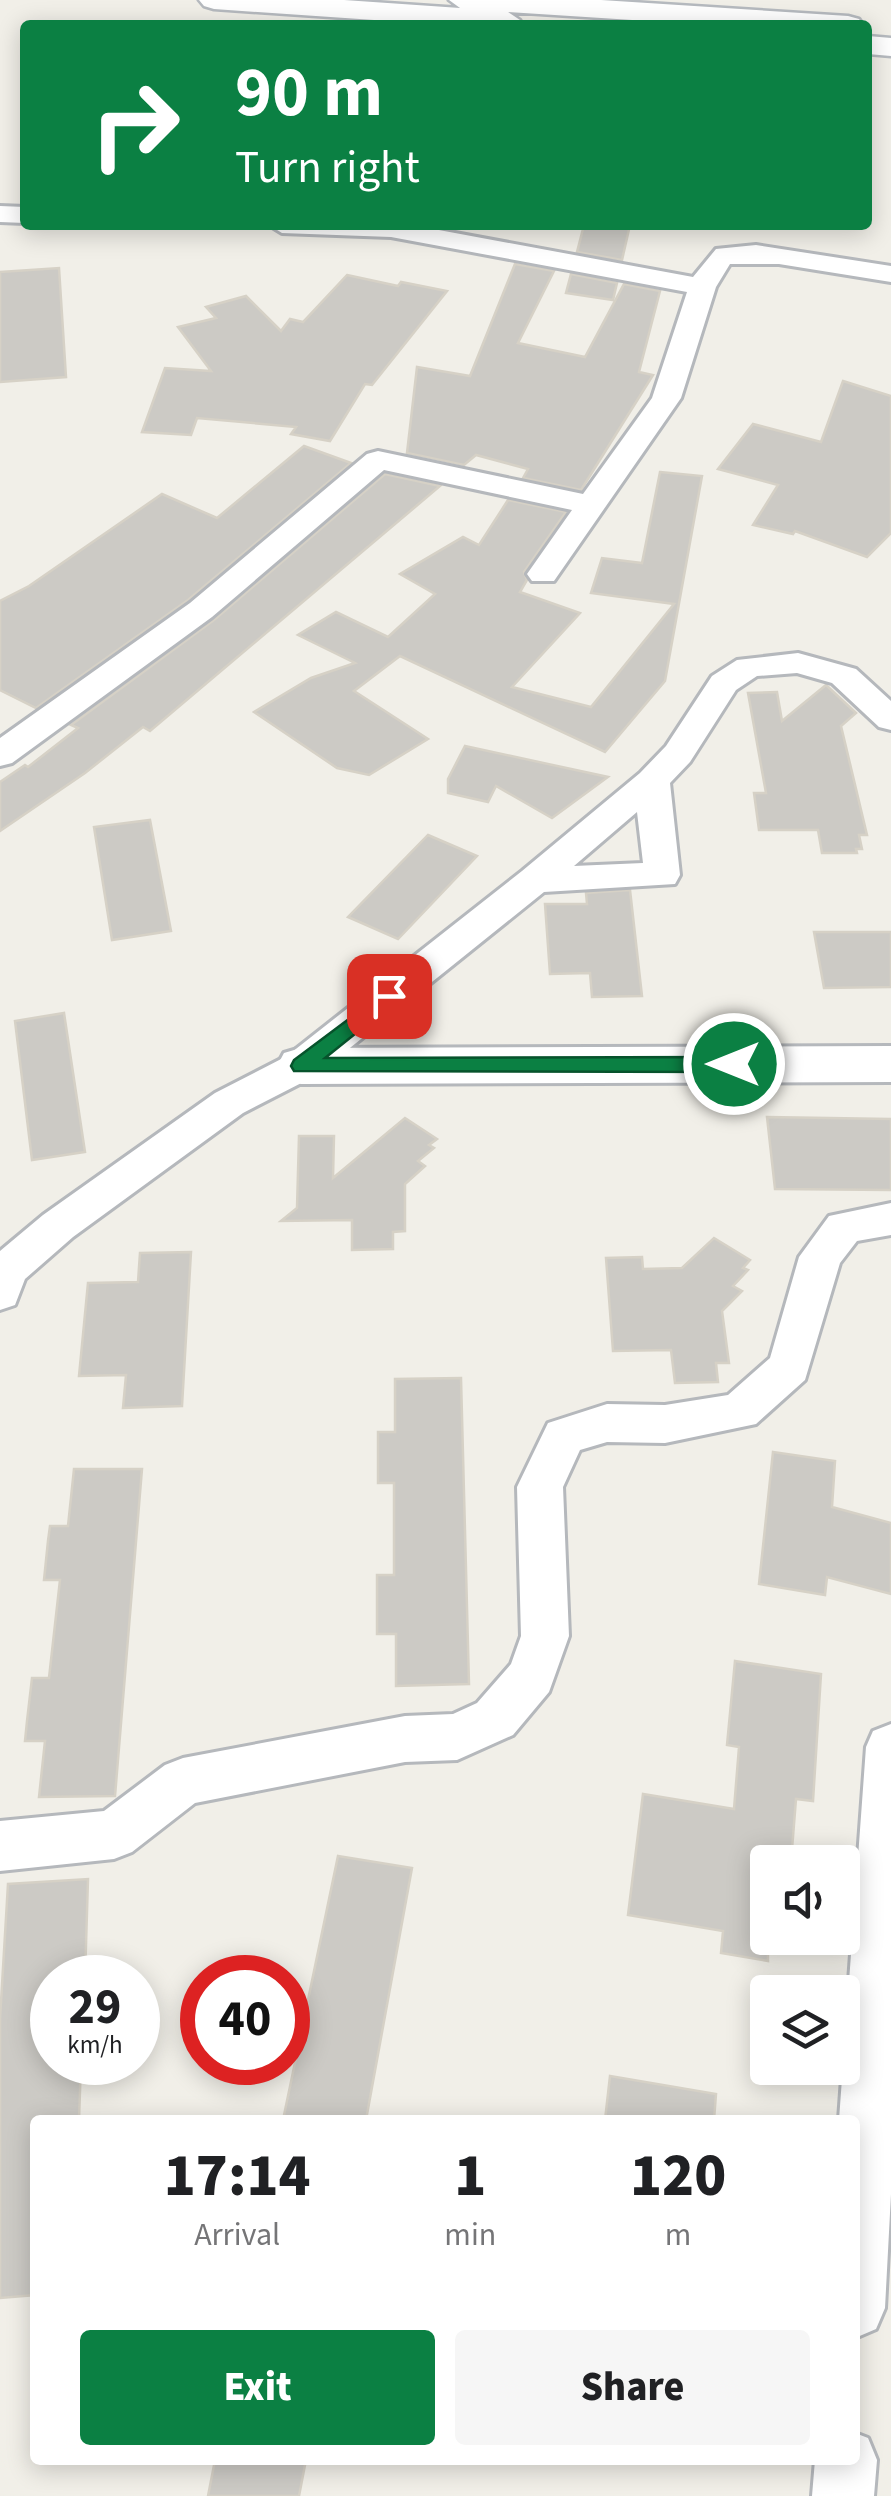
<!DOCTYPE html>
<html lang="en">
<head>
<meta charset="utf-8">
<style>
  :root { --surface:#fff; --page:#f6f6f6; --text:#202124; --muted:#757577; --accent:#0b8043 }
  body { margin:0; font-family:"Source Sans 3",sans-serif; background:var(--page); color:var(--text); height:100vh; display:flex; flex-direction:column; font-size:38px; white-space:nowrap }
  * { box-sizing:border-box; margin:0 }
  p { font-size:32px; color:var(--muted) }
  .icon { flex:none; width:55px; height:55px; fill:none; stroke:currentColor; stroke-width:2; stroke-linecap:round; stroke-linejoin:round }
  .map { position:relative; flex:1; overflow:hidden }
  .drawer { position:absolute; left:30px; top:2115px; width:830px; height:350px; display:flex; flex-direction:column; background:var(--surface); border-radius:10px; box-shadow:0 5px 25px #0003 }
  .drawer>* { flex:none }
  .top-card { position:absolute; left:20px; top:20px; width:852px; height:210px; border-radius:10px; box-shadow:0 5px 25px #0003; background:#0b8043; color:#fff; overflow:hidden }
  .fabs { position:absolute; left:750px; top:1845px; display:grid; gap:20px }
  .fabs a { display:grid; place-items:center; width:110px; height:110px; border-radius:10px; background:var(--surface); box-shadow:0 5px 25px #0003; font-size:50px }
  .speed { position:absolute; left:30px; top:1955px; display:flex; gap:20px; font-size:50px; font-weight:700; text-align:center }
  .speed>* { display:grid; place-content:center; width:130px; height:130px; border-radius:50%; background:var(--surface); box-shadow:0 5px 25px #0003; line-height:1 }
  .speed small { font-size:25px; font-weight:400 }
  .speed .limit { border:15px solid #d22; background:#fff; color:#111 }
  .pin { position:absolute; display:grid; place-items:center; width:85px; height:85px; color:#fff; margin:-42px; border-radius:20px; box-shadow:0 5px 15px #0006 }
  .me { position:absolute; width:110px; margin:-55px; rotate:270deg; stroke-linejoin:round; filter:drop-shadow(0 0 8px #0008) }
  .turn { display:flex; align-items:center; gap:35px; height:210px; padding:0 50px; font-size:45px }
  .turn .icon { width:130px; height:130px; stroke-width:2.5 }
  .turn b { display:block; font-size:70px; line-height:85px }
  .eta { display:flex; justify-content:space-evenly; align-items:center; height:170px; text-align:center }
  .eta b { font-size:60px; font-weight:800; line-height:70px }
  .button { display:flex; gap:20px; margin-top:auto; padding:20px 50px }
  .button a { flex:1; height:115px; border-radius:10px; background:var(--accent); color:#fff; font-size:40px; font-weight:800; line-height:115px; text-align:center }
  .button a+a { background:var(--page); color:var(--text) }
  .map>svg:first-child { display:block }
  .building { fill:#cccac5; stroke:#d6d1c6; stroke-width:2.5 }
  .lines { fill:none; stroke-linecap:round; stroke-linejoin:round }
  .minor-casing { stroke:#b5b8bc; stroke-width:6 }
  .tertiary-casing { stroke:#b5b8bc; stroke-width:6 }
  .secondary-casing { stroke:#b6babf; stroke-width:5 }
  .minor { fill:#fff; fill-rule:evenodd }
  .tertiary { fill:#fff; fill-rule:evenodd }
  .secondary { fill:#fff; fill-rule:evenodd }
  .route { fill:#0b8043; stroke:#07532c; stroke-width:2.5 }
</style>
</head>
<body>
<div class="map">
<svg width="891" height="2496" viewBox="0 0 891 2496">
  <rect width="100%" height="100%" fill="#f1efe8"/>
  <g class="building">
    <path d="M 584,225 L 630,225 L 622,260 L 577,252 Z"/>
    <path d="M 515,264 L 554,271 L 518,343 L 585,357 L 624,284 L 660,291 L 639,372 L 653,375 L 581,490 L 523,478 L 528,469 L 476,455 L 464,465 L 407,453 L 417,367 L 470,376 Z"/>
    <path d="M 59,268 L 66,377 L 0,382 L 0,272 Z"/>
    <path d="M 571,274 L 617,283 L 613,300 L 566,293 Z"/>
    <path d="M 347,275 L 398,286 L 401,282 L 447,291 L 372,385 L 365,384 L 330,441 L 291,434 L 296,427 L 197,418 L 191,435 L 142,432 L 165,368 L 211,371 L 178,327 L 216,318 L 206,307 L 246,296 L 281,331 L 290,319 L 303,322 Z"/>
    <path d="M 843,381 L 891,396 L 891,533 L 867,557 L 795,531 L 793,534 L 753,525 L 778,485 L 718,469 L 753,424 L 821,442 Z"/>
    <path d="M 304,446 L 351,463 L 188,600 L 36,708 L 0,690 L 0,601 L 29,586 L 162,494 L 217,518 Z"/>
    <path d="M 660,472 L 702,476 L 665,681 L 605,752 L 400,656 L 354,691 L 428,739 L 369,775 L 337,768 L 254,712 L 311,678 L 355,663 L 298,635 L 336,612 L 388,637 L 435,594 L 400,574 L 463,537 L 479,545 L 508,500 L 566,512 L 524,572 L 527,580 L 520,592 L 580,613 L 512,687 L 591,707 L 674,604 L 591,593 L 602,558 L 642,563 Z"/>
    <path d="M 385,474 L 440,486 L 150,731 L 143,727 L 85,773 L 0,831 L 0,782 L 25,765 L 28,767 L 78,728 L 71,725 L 214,620 Z"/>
    <path d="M 826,685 L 856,713 L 841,726 L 867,835 L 859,835 L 862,849 L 856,849 L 857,853 L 822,853 L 818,830 L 759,830 L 754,793 L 766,793 L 748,693 L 777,692 L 782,721 Z"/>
    <path d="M 465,746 L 608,777 L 552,818 L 496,786 L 488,802 L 448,793 L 448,779 Z"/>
    <path d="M 150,820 L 171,931 L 112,940 L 94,827 Z"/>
    <path d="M 428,835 L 477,856 L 398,939 L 348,917 Z"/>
    <path d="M 630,890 L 642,996 L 592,997 L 590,973 L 550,974 L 545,904 L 587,904 L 586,893 Z"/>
    <path d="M 814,932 L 891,932 L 891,987 L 824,988 Z"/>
    <path d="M 64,1013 L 85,1152 L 32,1160 L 15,1021 Z"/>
    <path d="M 767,1117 L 891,1119 L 891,1190 L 775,1189 Z"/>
    <path d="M 405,1118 L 437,1139 L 429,1145 L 434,1148 L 418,1161 L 425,1166 L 405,1184 L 405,1231 L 393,1232 L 393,1249 L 352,1250 L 352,1220 L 281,1221 L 297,1208 L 299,1136 L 334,1136 L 333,1178 Z"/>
    <path d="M 714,1238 L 750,1260 L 743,1268 L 748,1270 L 733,1286 L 742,1291 L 722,1311 L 729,1363 L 716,1363 L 718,1382 L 675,1383 L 671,1350 L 613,1351 L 606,1258 L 642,1257 L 643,1269 L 682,1268 Z"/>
    <path d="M 191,1252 L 182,1406 L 123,1408 L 126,1375 L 79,1376 L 88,1283 L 138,1282 L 140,1253 Z"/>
    <path d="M 461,1378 L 469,1684 L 396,1686 L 396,1634 L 377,1634 L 377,1575 L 394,1575 L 394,1483 L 378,1483 L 378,1432 L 395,1432 L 395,1379 Z"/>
    <path d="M 773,1452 L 835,1461 L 832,1507 L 891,1523 L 891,1594 L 827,1577 L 825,1595 L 759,1584 Z"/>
    <path d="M 74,1469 L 142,1469 L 115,1796 L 39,1797 L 45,1741 L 25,1741 L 27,1721 L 32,1678 L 49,1678 L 60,1580 L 44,1580 L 48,1541 L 50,1526 L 68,1526 Z"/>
    <path d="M 735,1661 L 821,1674 L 813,1801 L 796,1799 L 791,1862 L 768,1862 L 768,1961 L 721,1953 L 723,1931 L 628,1915 L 643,1794 L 734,1809 L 739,1747 L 727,1745 Z"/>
    <path d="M 338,1856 L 412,1868 L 366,2120 L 283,2120 Z"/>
    <path d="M 88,1879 L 85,1978 L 52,1978 L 52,2062 L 81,2062 L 79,2120 L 35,2120 L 35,2295 L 0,2298 L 0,2019 L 8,1884 Z"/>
    <path d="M 610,2076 L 716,2094 L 714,2120 L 605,2120 Z"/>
    <path d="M 215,2460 L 306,2460 L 299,2496 L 208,2496 Z"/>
  </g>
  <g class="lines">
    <defs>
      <g id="minor">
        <path d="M 0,206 L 25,207 L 25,223 L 0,222 Z"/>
        <path d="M 269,225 L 412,225 L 693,277 L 716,249 L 756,245 L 891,266 L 891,282 L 779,264 L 730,264 L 716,287 L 681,398 L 554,581 L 532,581 L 527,574 L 572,510 L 384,470 L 212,617 L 12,763 L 0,766 L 0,738 L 190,603 L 367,454 L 378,451 L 583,494 L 652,398 L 687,292 L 391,237 L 282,233 Z"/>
        <path d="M 798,653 L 856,669 L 891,701 L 891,730 L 879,727 L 832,683 L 797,673 L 757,676 L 736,690 L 690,762 L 670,783 L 680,875 L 675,884 L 544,892 L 315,1076 L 243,1113 L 73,1237 L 25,1279 L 15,1305 L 0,1310 L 0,1251 L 43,1215 L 215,1093 L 287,1056 L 522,871 L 640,773 L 666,746 L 712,676 L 737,660 ZM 637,812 L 643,863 L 574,866 Z"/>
        <path d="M 891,1203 L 891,1235 L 857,1241 L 840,1263 L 805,1380 L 756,1424 L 665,1443 L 607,1442 L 580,1450 L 563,1487 L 569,1636 L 549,1692 L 513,1735 L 457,1760 L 405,1762 L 195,1803 L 132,1852 L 114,1859 L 0,1871 L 0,1821 L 104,1811 L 165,1765 L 183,1758 L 405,1716 L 453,1714 L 477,1703 L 511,1664 L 521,1636 L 517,1487 L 548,1423 L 607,1404 L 665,1405 L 728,1395 L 770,1358 L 799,1257 L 829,1216 Z"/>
        <path d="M 891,1724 L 891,2194 L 885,2308 L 876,2329 L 855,2338 L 855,2120 L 839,2120 L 866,1747 L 873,1731 Z"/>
        <path d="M 855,2433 L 868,2438 L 877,2460 L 874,2496 L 812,2496 L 815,2460 L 855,2460 Z"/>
      </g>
      <path id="tertiary" d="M 891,1046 L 891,1082 L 301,1084 L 284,1079 L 277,1066 L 284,1053 L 301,1048 Z"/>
      <g id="secondary">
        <path d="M 199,0 L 344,0 L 460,8 L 449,0 L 601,0 L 848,16 L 859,19 L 863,25 L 710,25 L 508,12 L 520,20 L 517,25 L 447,25 L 214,9 L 204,6 Z"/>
        <path d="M 868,36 L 891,38 L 891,56 L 868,54 Z"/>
      </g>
    </defs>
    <use href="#minor" class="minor-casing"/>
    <use href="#tertiary" class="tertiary-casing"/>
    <use href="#secondary" class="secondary-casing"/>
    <use href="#minor" class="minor"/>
    <use href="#tertiary" class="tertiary"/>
    <use href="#secondary" class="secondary"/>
  </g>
  <path class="route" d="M 389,989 L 396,991 L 399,996 L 396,1001 L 325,1058 L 734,1057 L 744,1064 L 734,1072 L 294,1071 L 291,1066 L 294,1060 Z"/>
</svg>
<div class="fabs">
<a><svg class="icon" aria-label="sound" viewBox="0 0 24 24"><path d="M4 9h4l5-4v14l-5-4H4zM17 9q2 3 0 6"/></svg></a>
<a><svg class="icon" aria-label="layers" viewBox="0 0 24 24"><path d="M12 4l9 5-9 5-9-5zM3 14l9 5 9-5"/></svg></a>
</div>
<div class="speed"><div>29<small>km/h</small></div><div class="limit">40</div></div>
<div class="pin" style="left:389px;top:996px;background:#d93025"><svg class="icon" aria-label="arrive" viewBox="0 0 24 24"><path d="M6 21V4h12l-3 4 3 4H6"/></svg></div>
<svg class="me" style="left:734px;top:1064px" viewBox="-20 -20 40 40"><circle r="17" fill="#0b8043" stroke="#fff" stroke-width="3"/><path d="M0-11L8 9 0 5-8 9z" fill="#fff"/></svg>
<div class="top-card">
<div class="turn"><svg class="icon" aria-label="right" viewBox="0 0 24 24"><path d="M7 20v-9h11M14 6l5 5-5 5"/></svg><div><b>90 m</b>Turn right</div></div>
</div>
<section class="drawer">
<div class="eta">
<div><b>17:14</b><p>Arrival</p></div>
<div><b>1</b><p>min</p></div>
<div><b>120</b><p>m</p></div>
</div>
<div class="button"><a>Exit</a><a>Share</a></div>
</section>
</div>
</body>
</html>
